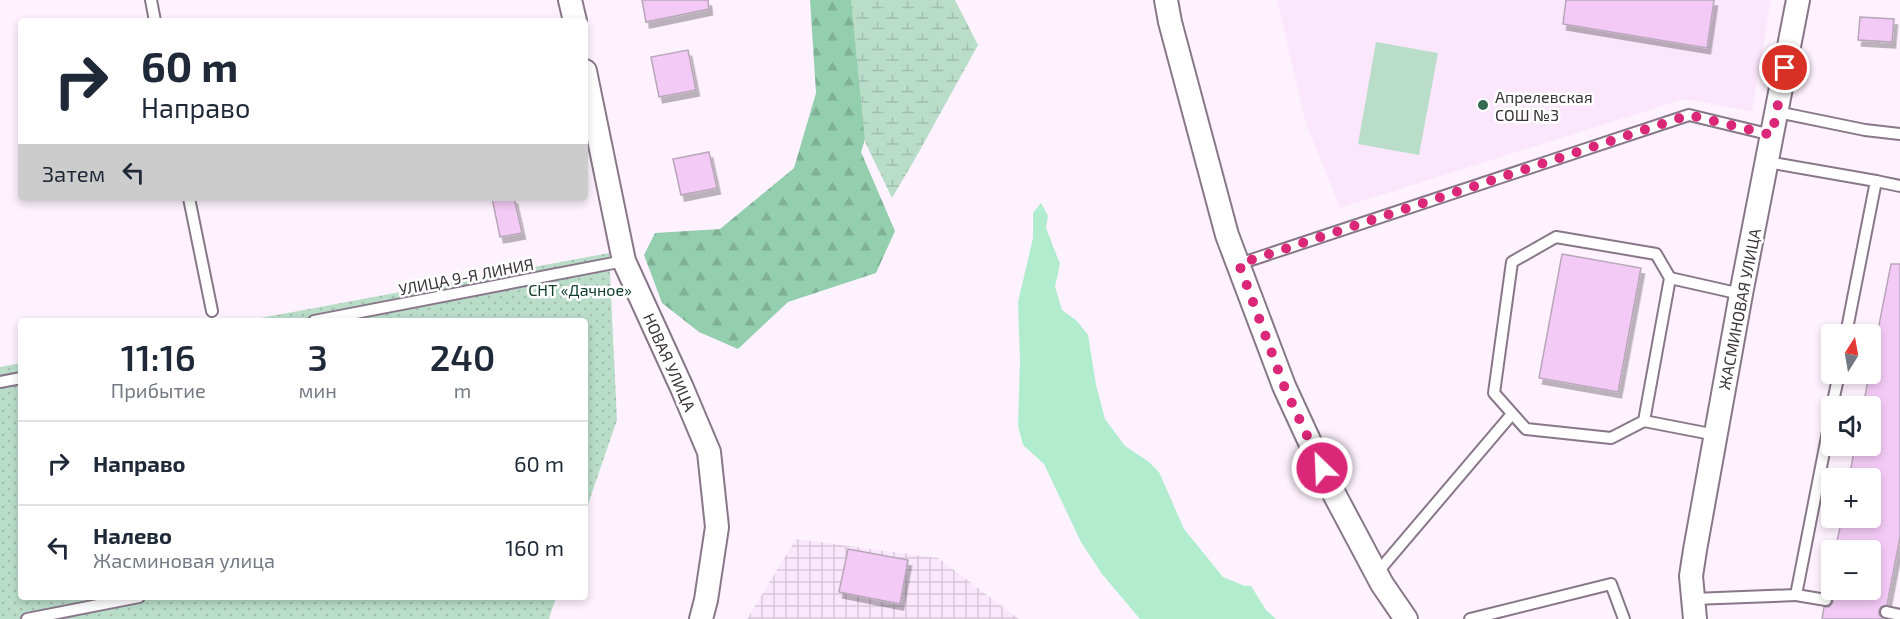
<!DOCTYPE html>
<html lang="ru">
<head>
<meta charset="utf-8">
<style>
  :root { --surface:#fff; --page:#f6f6f7; --text:#1f2937; --muted:#747a83; --line:#e0e1e3 }
  body { margin:0; font-family:"Exo 2",sans-serif; background:var(--page); color:var(--text); height:100vh; display:flex; flex-direction:column; font-size:22px; white-space:nowrap }
  * { box-sizing:border-box; margin:0 }
  p { font-size:20px; color:var(--muted) }
  .icon { flex:none; width:33px; height:33px; fill:none; stroke:currentColor; stroke-width:2; stroke-linecap:round; stroke-linejoin:round }
  .map { position:relative; flex:1; overflow:hidden }
  .side { position:absolute; left:18px; top:318px; width:570px; height:282px; display:flex; flex-direction:column; background:var(--surface); border-radius:6px; box-shadow:0 3px 9px #0003 }
  .side>* { flex:none }
  .banner { position:absolute; left:18px; top:18px; width:570px; height:183px; border-radius:6px; box-shadow:0 3px 9px #0003; background:#fff; color:var(--text); overflow:hidden }
  .needle { width:39px; rotate:11deg }
  .fabs { position:absolute; left:1821px; top:324px; display:grid; gap:12px }
  .fabs a { display:grid; place-items:center; width:60px; height:60px; border-radius:6px; background:var(--surface); box-shadow:0 3px 9px #0003; font-size:30px }
  .pin { position:absolute; display:grid; place-items:center; width:51px; height:51px; color:#fff; margin:-26px; border:3px solid #fff; border-radius:50%; box-shadow:0 2px 6px #0007 }
  .me { position:absolute; width:66px; margin:-33px; rotate:336deg; stroke-linejoin:round; filter:drop-shadow(0 0 4px #0008) }
  .turn { display:flex; align-items:center; gap:21px; height:126px; padding:0 24px; font-size:27px }
  .turn .icon { width:78px; height:78px; stroke-width:2.5 }
  .turn b { display:block; font-size:42px; line-height:51px }
  .then { display:flex; align-items:center; height:57px; padding:0 24px; background:#0003; gap:12px; font-size:22px }
  .eta { display:flex; justify-content:space-evenly; align-items:center; height:102px; text-align:center }
  .eta b { font-size:36px; font-weight:600; line-height:42px }
  ul { padding:0; list-style:none }
  li { display:flex; align-items:center; gap:18px; height:84px; padding:0 24px; border-top:2px solid var(--line) }
  li div { flex:1 }
  li b { display:block; font-size:22px }
  li em { font-style:normal }
  .map>svg:first-child { display:block }
  .built { fill:#fbe7fc }
  .industrial { fill:url(#industrial-grid) }
  .forest { fill:url(#forest-firs) }
  .wetland { fill:url(#wetland-marsh) }
  .park { fill:url(#park-dots) }
  .pitch { fill:#baddca }
  .water { fill:#b0eccd }
  .building { fill:#f3caf6; stroke:#b8a6b9; stroke-width:1.5; filter:url(#shadow) }
  .lines { fill:none; stroke-linecap:round; stroke-linejoin:round }
  .lane-casing { stroke:#887789; stroke-width:14 }
  .street-casing { stroke:#887789; stroke-width:26 }
  .lane { stroke:#fff; stroke-width:10 }
  .street { stroke:#fff; stroke-width:22 }
  .route { stroke:#db2777; stroke-width:10; stroke-dasharray:0 18 }
  .poi-dot { fill:#346a51; stroke:#fff; stroke-width:2 }
  .labels { text-anchor:middle; dominant-baseline:central; stroke-width:5; stroke-linejoin:round; paint-order:stroke }
  .poi-label { font-size:16px; fill:#3a333a; stroke:#fff; text-anchor:start }
  .street-label { font-size:16px; fill:#3a333a; stroke:#fff }
  .park-label { font-size:16px; fill:#11412d; stroke:#fff }
</style>
</head>
<body>
<div class="map">
<svg width="1900" height="619" viewBox="0 0 1900 619">
  <defs>
    <pattern id="industrial-grid" width="8" height="8" patternUnits="userSpaceOnUse" patternTransform="scale(1.5)"><rect width="8" height="8" fill="#fbe7fc"/><path d="M0 4h8M4 0v8" fill="none" stroke="#d8c7d9"/></pattern>
    <pattern id="forest-firs" width="22" height="20" patternUnits="userSpaceOnUse" patternTransform="scale(1.5)"><rect width="22" height="20" fill="#93ceaf"/><path d="M5 1l3.5 6h-7zM16 11l3.5 6h-7z" fill="#80b197"/></pattern>
    <pattern id="wetland-marsh" width="20" height="14" patternUnits="userSpaceOnUse" patternTransform="scale(1.5)"><rect width="20" height="14" fill="#baddca"/><path d="M1 5h8M5 5V1M11 12h8M15 12V8" fill="none" stroke="#a1beae"/></pattern>
    <pattern id="park-dots" width="8" height="8" patternUnits="userSpaceOnUse" patternTransform="scale(1.5)"><rect width="8" height="8" fill="#baddca"/><path d="M2 2h.1M6 6h.1" fill="none" stroke="#a1beae" stroke-width="1.8" stroke-linecap="round"/></pattern>
    <filter id="shadow"><feDropShadow dx="3.5" dy="6" stdDeviation="0" flood-color="#0004"/></filter>
  </defs>
  <rect width="100%" height="100%" fill="#fef2fe"/>
  <path class="built" d="M 1277,0 L 1771,0 L 1752,111 L 1684,99 L 1340,208 L 1306,124 Z"/>
  <path class="industrial" d="M 796,539 L 938,558 L 1019,619 L 747,619 Z"/>
  <path class="forest" d="M 810,0 L 904,0 L 907,4 L 861,152 L 895,231 L 876,273 L 788,302 L 738,349 L 699,332 L 662,303 L 644,255 L 655,233 L 720,229 L 794,168 L 816,93 Z"/>
  <path class="wetland" d="M 851,0 L 955,0 L 978,45 L 915,159 L 892,198 L 865,142 Z"/>
  <g class="park">
    <path d="M 609,253 L 617,420 L 585,513 L 585,321 L 245,321 Z"/>
    <path d="M 21,363 L 21,597 L 556,597 L 549,619 L 0,619 L 0,367 Z"/>
  </g>
  <path class="pitch" d="M 1376,42 L 1438,53 L 1419,155 L 1358,144 Z"/>
  <path class="water" d="M 1041,203 L 1048,216 L 1046,228 L 1060,264 L 1055,287 L 1062,310 L 1077,321 L 1088,335 L 1096,385 L 1105,419 L 1125,446 L 1149,462 L 1159,472 L 1184,529 L 1223,577 L 1245,586 L 1251,586 L 1266,610 L 1276,619 L 1140,619 L 1102,574 L 1081,542 L 1044,464 L 1023,445 L 1018,426 L 1020,361 L 1018,302 L 1033,238 L 1033,213 Z"/>
  <g class="building">
    <path d="M 642,0 L 708,0 L 709,9 L 646,22 Z"/>
    <path d="M 1566,0 L 1714,0 L 1707,48 L 1563,24 Z"/>
    <path d="M 1860,17 L 1894,19 L 1892,42 L 1858,40 Z"/>
    <path d="M 688,50 L 696,90 L 659,97 L 651,57 Z"/>
    <path d="M 709,152 L 717,188 L 681,195 L 673,159 Z"/>
    <path d="M 492,198 L 514,198 L 522,233 L 500,237 Z"/>
    <path d="M 1562,254 L 1641,268 L 1618,392 L 1539,378 Z"/>
    <path d="M 1891,264 L 1900,264 L 1900,537 L 1887,605 L 1881,607 L 1879,610 L 1879,615 L 1884,619 L 1822,619 L 1824,607 L 1829,607 L 1833,602 L 1833,597 L 1827,593 L 1828,590 L 1870,590 L 1870,550 L 1835,550 L 1842,518 L 1870,518 L 1870,478 L 1849,478 L 1855,446 L 1870,446 L 1870,406 L 1863,406 Z"/>
    <path d="M 848,549 L 908,560 L 900,604 L 839,592 Z"/>
  </g>
  <g class="lines">
    <defs>
      <g id="lane">
        <path d="M 151,0 L 155,21"/>
        <path d="M 1777,112 L 1865,130 L 1900,134"/>
        <path d="M 1767,162 L 1876,181 L 1846,334"/>
        <path d="M 1876,181 L 1900,186"/>
        <path d="M 189,198 L 212,311"/>
        <path d="M 1556,237 L 1656,254 L 1670,278 L 1644,421 L 1611,438 L 1526,429 L 1494,393 L 1512,262 Z"/>
        <path d="M 1239,264 L 1689,115 L 1772,135"/>
        <path d="M 1670,278 L 1741,294"/>
        <path d="M 314,321 L 624,261"/>
        <path d="M 0,382 L 21,378"/>
        <path d="M 1832,406 L 1839,374"/>
        <path d="M 1644,421 L 1716,435"/>
        <path d="M 1376,574 L 1512,414"/>
        <path d="M 1796,595 L 1826,600"/>
        <path d="M 1693,599 L 1796,595 L 1832,411"/>
        <path d="M 1886,612 L 1900,615"/>
        <path d="M 27,619 L 139,597"/>
        <path d="M 1470,619 L 1611,584 L 1624,619"/>
      </g>
      <g id="street">
        <path d="M 570,0 L 575,21"/>
        <path d="M 1166,0 L 1170,22 L 1227,235 L 1284,386 L 1331,488 L 1382,584 L 1406,619"/>
        <path d="M 585,71 L 624,261 L 682,388 L 709,452 L 717,527 L 706,600 L 701,619"/>
        <path d="M 1695,619 L 1691,576 L 1695,550 L 1741,294 L 1798,0"/>
      </g>
    </defs>
    <use href="#lane" class="lane-casing"/>
    <use href="#street" class="street-casing"/>
    <use href="#lane" class="lane"/>
    <use href="#street" class="street"/>
  </g>
  <g class="lines">
    <path class="route" d="M 1322,468 L 1284,386 L 1239,264 L 1689,115 L 1772,135 L 1785,68"/>
  </g>
  <circle class="poi-dot" cx="1483" cy="105" r="6"/>
  <g class="labels">
    <g class="poi-label">
      <text x="1495" y="96">Апрелевская<tspan x="1495" dy="18">СОШ №3</tspan></text>
    </g>
    <g class="street-label">
      <text transform="translate(466 276) rotate(-11)">УЛИЦА 9-Я ЛИНИЯ</text>
      <text transform="translate(1739 309) rotate(-79)">ЖАСМИНОВАЯ УЛИЦА</text>
      <text transform="translate(670 362) rotate(66)">НОВАЯ УЛИЦА</text>
    </g>
    <g class="park-label">
      <text x="580" y="289">СНТ «Дачное»</text>
    </g>
  </g>
</svg>
<div class="fabs">
<a><svg class="needle" viewBox="-14 -14 28 28"><path d="M0-13l5 13h-10z" fill="#e53935"/><path d="M0 13l5-13h-10z" fill="#747a83"/></svg></a>
<a><svg class="icon" aria-label="sound" viewBox="0 0 24 24"><path d="M4 9h4l5-4v14l-5-4H4zM17 9q2 3 0 6"/></svg></a>
<a>+</a>
<a>−</a>
</div>
<div class="pin" style="left:1785px;top:68px;background:#d93025"><svg class="icon" aria-label="arrive" viewBox="0 0 24 24"><path d="M6 21V4h12l-3 4 3 4H6"/></svg></div>
<svg class="me" style="left:1322px;top:468px" viewBox="-20 -20 40 40"><circle r="17" fill="#db2777" stroke="#fff" stroke-width="3"/><path d="M0-11L8 9 0 5-8 9z" fill="#fff"/></svg>
<div class="banner">
<div class="turn"><svg class="icon" aria-label="right" viewBox="0 0 24 24"><path d="M7 20v-9h11M14 6l5 5-5 5"/></svg><div><b>60 m</b>Направо</div></div>
<div class="then">Затем<svg class="icon" aria-label="left" viewBox="0 0 24 24"><path d="M17 20v-9H6M10 6l-5 5 5 5"/></svg></div>
</div>
<section class="side">
<div class="eta">
<div><b>11:16</b><p>Прибытие</p></div>
<div><b>3</b><p>мин</p></div>
<div><b>240</b><p>m</p></div>
</div>
<ul>
<li><svg class="icon" aria-label="right" viewBox="0 0 24 24"><path d="M7 20v-9h11M14 6l5 5-5 5"/></svg><div><b>Направо</b></div><em>60 m</em></li>
<li><svg class="icon" aria-label="left" viewBox="0 0 24 24"><path d="M17 20v-9H6M10 6l-5 5 5 5"/></svg><div><b>Налево</b><p>Жасминовая улица</p></div><em>160 m</em></li>
</ul>
</section>
</div>
</body>
</html>
